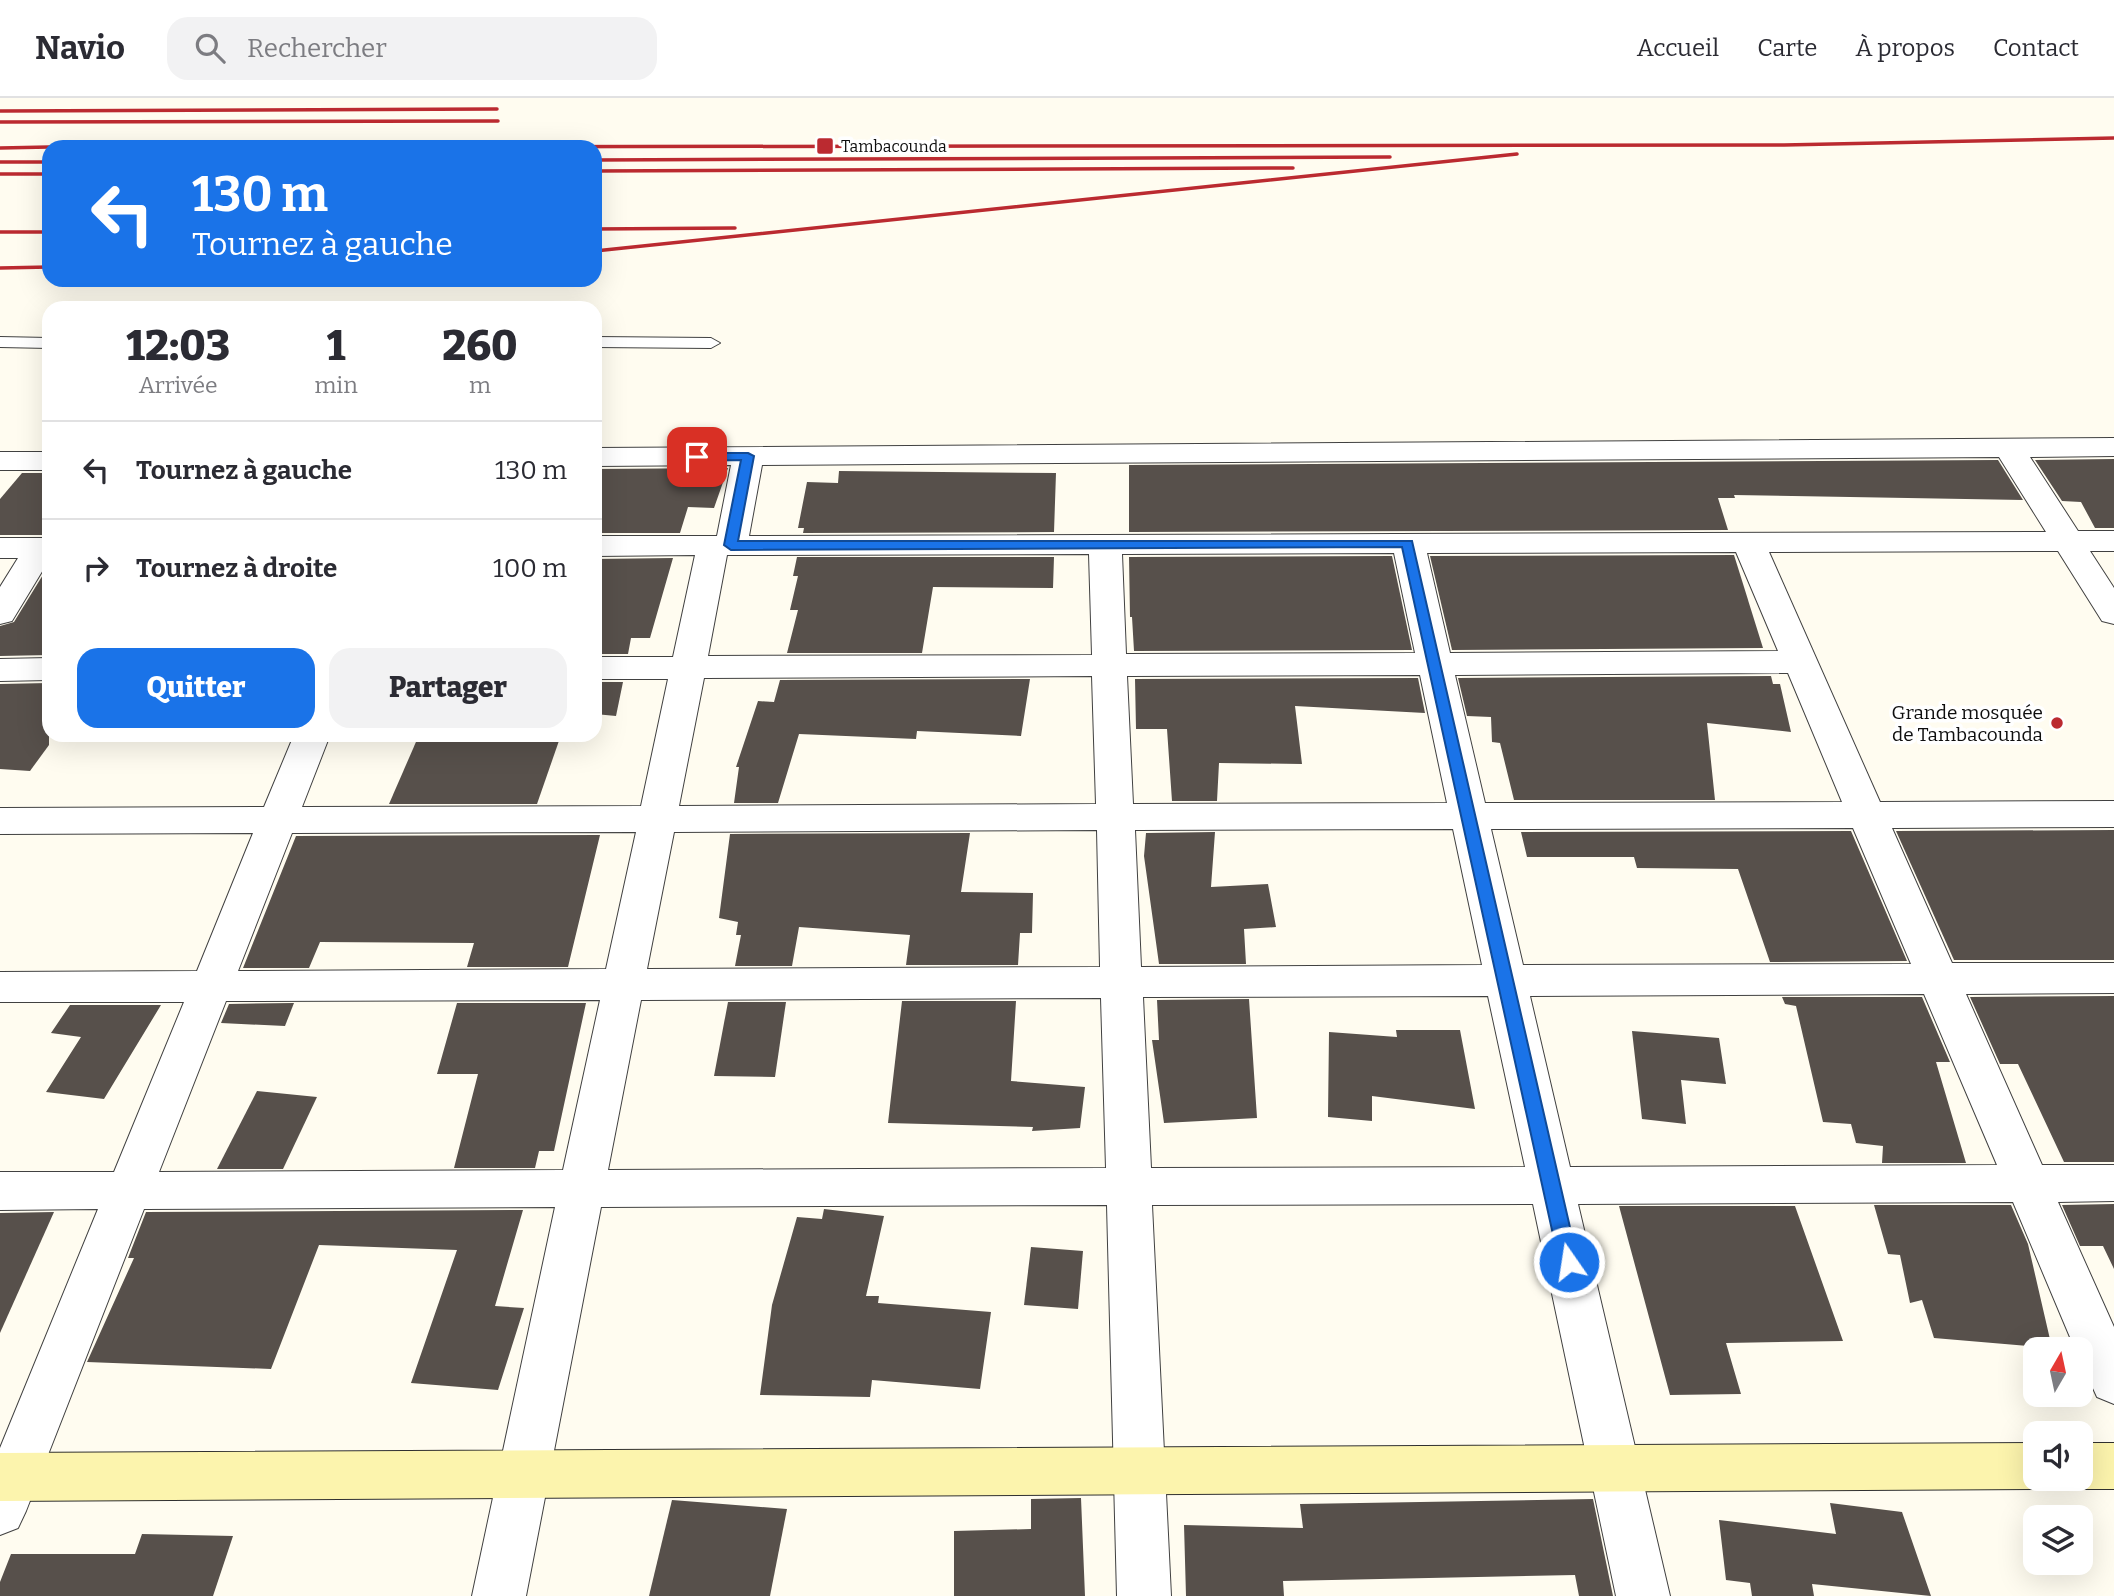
<!DOCTYPE html>
<html lang="fr">
<head>
<meta charset="utf-8">
<style>
  :root { --surface:#fff; --page:#f2f2f3; --text:#2b2b33; --muted:#7c7c81; --line:#e1e1e2; --accent:#1a73e8 }
  body { margin:0; font-family:Bitter,serif; background:var(--page); color:var(--text); height:100vh; display:flex; flex-direction:column; font-size:26px; white-space:nowrap }
  * { box-sizing:border-box; margin:0 }
  p { font-size:23px; color:var(--muted) }
  .icon { flex:none; width:38px; height:38px; fill:none; stroke:currentColor; stroke-width:2; stroke-linecap:round; stroke-linejoin:round }
  .map { position:relative; flex:1; overflow:hidden }
  .panel { position:absolute; left:42px; top:203px; width:560px; height:441px; display:flex; flex-direction:column; background:var(--surface); border-radius:21px; box-shadow:0 7px 28px #0002 }
  .panel>* { flex:none }
  .banner { position:absolute; left:42px; top:42px; width:560px; height:147px; border-radius:21px; box-shadow:0 7px 28px #0002; background:#1a73e8; color:#fff; overflow:hidden }
  .needle { width:46px; rotate:9deg }
  .tools { position:absolute; left:2023px; top:1239px; display:grid; gap:14px }
  .tools a { display:grid; place-items:center; width:70px; height:70px; border-radius:14px; background:var(--surface); box-shadow:0 7px 28px #0002; font-size:35px }
  .pin { position:absolute; display:grid; place-items:center; width:60px; height:60px; color:#fff; margin:-30px; border-radius:14px; box-shadow:0 4px 10px #0006 }
  .me { position:absolute; width:77px; margin:-38px; rotate:347deg; stroke-linejoin:round; filter:drop-shadow(0 0 5px #0008) }
  .turn { display:flex; align-items:center; gap:24px; height:147px; padding:0 35px; font-size:32px }
  .turn .icon { width:91px; height:91px; stroke-width:2.5 }
  .turn b { display:block; font-size:49px; line-height:60px }
  .eta { display:flex; justify-content:space-evenly; align-items:center; height:119px; text-align:center }
  .eta b { font-size:42px; font-weight:800; line-height:49px }
  .cta { display:flex; gap:14px; margin-top:auto; padding:14px 35px }
  .cta a { flex:1; height:80px; border-radius:21px; background:var(--accent); color:#fff; font-size:28px; font-weight:800; line-height:80px; text-align:center }
  .cta a+a { background:var(--page); color:var(--text) }
  ul { padding:0; list-style:none }
  li { display:flex; align-items:center; gap:21px; height:98px; padding:0 35px; border-top:2px solid var(--line) }
  li div { flex:1 }
  li b { display:block; font-size:26px }
  li em { font-style:normal }
  header { display:flex; align-items:center; gap:42px; box-sizing:border-box; height:98px; padding:0 35px; background:var(--surface); border-bottom:2px solid var(--line) }
  header strong { font-size:33px }
  nav { display:flex; gap:38px; margin-inline-start:auto; font-size:24px }
  .search { width:490px; height:63px; background:var(--page); display:flex; align-items:center; gap:18px; box-sizing:border-box; padding:0 24px; border-radius:21px; color:var(--muted); font-size:26px }
  .map>svg:first-child { display:block }
  .building { fill:#57504b }
  .lines { fill:none; stroke-linecap:round; stroke-linejoin:round }
  .lane-casing { stroke:#414141; stroke-width:2 }
  .street-casing { stroke:#414141; stroke-width:2 }
  .secondary-casing { stroke:#303030; stroke-width:2 }
  .lane { fill:#fff; fill-rule:evenodd }
  .street { fill:#fff; fill-rule:evenodd }
  .secondary { fill:#fcf4ad; fill-rule:evenodd }
  .rail { stroke:#bb2a30; stroke-width:3.5 }
  .route { fill:#1a73e8; stroke:#114b97; stroke-width:2 }
  .poi-dot { fill:#bb2a30; stroke:#fff; stroke-width:2.5 }
  .labels { text-anchor:middle; dominant-baseline:central; stroke-width:7; stroke-linejoin:round; paint-order:stroke }
  .far-poi-label { font-size:16px; fill:#0e0e0e; stroke:#fff; text-anchor:start }
  .poi-label { font-size:19px; fill:#0e0e0e; stroke:#fff; text-anchor:end }
</style>
</head>
<body>
<header>
<strong>Navio</strong>
<div class="search"><svg class="icon" aria-label="search" viewBox="0 0 24 24"><circle cx="10" cy="10" r="6"/><path d="M15 15l6 6"/></svg>Rechercher</div>
<nav><a>Accueil</a><a>Carte</a><a>À propos</a><a>Contact</a></nav>
</header>
<div class="map">
<svg width="2114" height="1498" viewBox="0 0 2114 1498">
  <rect width="100%" height="100%" fill="#fffcf0"/>
  <g class="building">
    <path d="M 2114,361 L 2114,430 L 2095,430 L 2081,404 L 2062,403 L 2035,362 Z"/>
    <path d="M 1998,362 L 2023,402 L 1734,397 L 1735,400 L 1718,400 L 1728,432 L 1129,434 L 1129,367 Z"/>
    <path d="M 728,370 L 714,410 L 688,409 L 680,435 L 595,435 L 595,371 Z"/>
    <path d="M 839,373 L 1056,375 L 1054,434 L 803,435 L 804,430 L 798,430 L 807,384 L 838,385 Z"/>
    <path d="M 22,375 L 49,375 L 49,437 L 0,437 L 0,401 Z"/>
    <path d="M 1734,457 L 1763,550 L 1452,552 L 1430,458 Z"/>
    <path d="M 1392,458 L 1412,552 L 1134,553 L 1132,519 L 1130,519 L 1129,459 Z"/>
    <path d="M 797,459 L 1054,459 L 1053,490 L 933,489 L 922,555 L 787,555 L 798,512 L 790,512 L 798,478 L 793,478 Z"/>
    <path d="M 673,460 L 650,540 L 631,540 L 628,556 L 595,556 L 595,461 Z"/>
    <path d="M 49,467 L 49,557 L 0,558 L 0,528 L 14,524 Z"/>
    <path d="M 1771,578 L 1773,586 L 1780,586 L 1791,634 L 1707,625 L 1715,702 L 1514,702 L 1500,645 L 1492,644 L 1491,619 L 1467,618 L 1458,580 Z"/>
    <path d="M 1418,580 L 1425,615 L 1295,608 L 1302,666 L 1219,665 L 1217,703 L 1172,703 L 1167,631 L 1136,631 L 1135,581 Z"/>
    <path d="M 1030,581 L 1021,638 L 917,633 L 916,641 L 799,636 L 778,705 L 734,705 L 739,669 L 736,669 L 758,603 L 774,604 L 780,582 Z"/>
    <path d="M 595,584 L 623,584 L 616,618 L 595,616 Z"/>
    <path d="M 49,585 L 49,647 L 30,673 L 0,671 L 0,586 Z"/>
    <path d="M 419,637 L 561,637 L 537,706 L 389,706 Z"/>
    <path d="M 2114,732 L 2114,862 L 1954,862 L 1896,733 Z"/>
    <path d="M 1851,733 L 1907,863 L 1770,864 L 1738,771 L 1637,770 L 1634,759 L 1527,759 L 1521,734 Z"/>
    <path d="M 1215,734 L 1211,789 L 1268,786 L 1276,829 L 1244,831 L 1246,866 L 1159,866 L 1144,758 L 1146,735 Z"/>
    <path d="M 970,735 L 961,794 L 1033,795 L 1032,835 L 1020,835 L 1018,867 L 906,867 L 910,837 L 799,829 L 792,868 L 735,868 L 741,837 L 736,837 L 738,824 L 719,820 L 730,736 Z"/>
    <path d="M 600,737 L 568,869 L 467,869 L 474,845 L 320,844 L 309,870 L 243,870 L 296,738 Z"/>
    <path d="M 2114,898 L 2114,1064 L 2064,1064 L 2018,966 L 2000,966 L 1970,899 Z"/>
    <path d="M 1782,899 L 1922,899 L 1950,964 L 1936,964 L 1966,1065 L 1882,1065 L 1883,1048 L 1856,1045 L 1851,1026 L 1823,1024 L 1796,908 L 1785,906 Z"/>
    <path d="M 1249,901 L 1257,1020 L 1164,1025 L 1152,942 L 1159,942 L 1157,902 Z"/>
    <path d="M 902,903 L 1016,903 L 1011,983 L 1085,989 L 1080,1030 L 1032,1033 L 1033,1029 L 888,1025 Z"/>
    <path d="M 728,904 L 786,904 L 775,979 L 714,978 Z"/>
    <path d="M 294,905 L 285,928 L 221,925 L 229,906 Z"/>
    <path d="M 457,905 L 586,905 L 554,1053 L 539,1053 L 535,1070 L 454,1070 L 478,976 L 437,976 Z"/>
    <path d="M 70,907 L 161,907 L 104,1001 L 46,994 L 81,939 L 51,935 Z"/>
    <path d="M 1396,932 L 1460,932 L 1475,1011 L 1372,998 L 1372,1023 L 1328,1019 L 1329,934 L 1397,939 Z"/>
    <path d="M 1632,933 L 1719,940 L 1726,986 L 1681,982 L 1686,1026 L 1642,1021 Z"/>
    <path d="M 257,993 L 317,999 L 283,1071 L 217,1071 Z"/>
    <path d="M 2114,1106 L 2114,1171 L 2103,1148 L 2080,1148 L 2062,1107 Z"/>
    <path d="M 1874,1107 L 2011,1107 L 2028,1146 L 2052,1250 L 1934,1240 L 1922,1202 L 1910,1205 L 1900,1157 L 1888,1156 Z"/>
    <path d="M 1619,1108 L 1795,1108 L 1843,1243 L 1726,1245 L 1741,1296 L 1670,1297 Z"/>
    <path d="M 824,1111 L 884,1118 L 866,1198 L 879,1198 L 878,1205 L 991,1214 L 980,1291 L 872,1282 L 870,1299 L 760,1297 L 772,1207 L 797,1119 L 822,1121 Z"/>
    <path d="M 523,1112 L 495,1208 L 524,1210 L 498,1292 L 411,1285 L 457,1152 L 319,1147 L 271,1271 L 87,1264 L 134,1160 L 128,1160 L 146,1114 Z"/>
    <path d="M 54,1114 L 0,1235 L 0,1115 Z"/>
    <path d="M 1031,1149 L 1083,1153 L 1078,1211 L 1024,1207 Z"/>
    <path d="M 1081,1400 L 1085,1498 L 954,1498 L 954,1433 L 1031,1431 L 1031,1401 Z"/>
    <path d="M 1593,1401 L 1613,1498 L 1579,1498 L 1575,1477 L 1283,1483 L 1284,1498 L 1186,1498 L 1184,1427 L 1303,1430 L 1300,1406 Z"/>
    <path d="M 672,1402 L 787,1411 L 770,1498 L 649,1498 Z"/>
    <path d="M 1830,1405 L 1902,1414 L 1931,1498 L 1812,1486 L 1814,1498 L 1752,1498 L 1750,1485 L 1726,1482 L 1719,1422 L 1836,1436 Z"/>
    <path d="M 142,1436 L 233,1438 L 213,1498 L 0,1498 L 0,1484 L 11,1456 L 135,1456 Z"/>
  </g>
  <g class="lines">
    <defs>
      <g id="lane">
        <path d="M 0,239 L 49,240 L 49,250 L 0,249 Z"/>
        <path d="M 595,239 L 711,240 L 720,245 L 711,250 L 595,249 Z"/>
      </g>
      <g id="street">
        <path d="M 2114,340 L 2114,358 L 2030,359 L 2078,433 L 2114,433 L 2114,453 L 2090,453 L 2114,490 L 2114,526 L 2102,523 L 2058,453 L 1769,454 L 1880,704 L 2114,703 L 2114,729 L 1892,730 L 1952,865 L 2114,865 L 2114,895 L 1966,896 L 2042,1067 L 2114,1067 L 2114,1103 L 2058,1104 L 2114,1229 L 2114,1306 L 2097,1299 L 2081,1264 L 2081,1251 L 2075,1251 L 2013,1104 L 1578,1106 L 1670,1498 L 1616,1498 L 1533,1106 L 1152,1107 L 1171,1498 L 1117,1498 L 1107,1107 L 601,1109 L 526,1498 L 472,1498 L 555,1109 L 144,1111 L 26,1413 L 18,1430 L 0,1437 L 0,1350 L 98,1111 L 0,1112 L 0,1074 L 114,1074 L 184,904 L 0,904 L 0,874 L 197,873 L 253,735 L 0,736 L 0,710 L 264,709 L 294,637 L 330,637 L 302,709 L 641,708 L 668,581 L 595,581 L 595,559 L 673,559 L 695,457 L 595,458 L 595,438 L 717,438 L 731,367 L 595,368 L 595,350 ZM 1999,359 L 2046,434 L 749,438 L 762,367 ZM 1736,454 L 1778,553 L 1450,555 L 1427,455 ZM 1394,455 L 1415,555 L 1126,556 L 1122,456 ZM 1089,456 L 1092,557 L 708,558 L 727,457 ZM 1788,575 L 1842,704 L 1485,705 L 1455,577 ZM 1420,577 L 1447,705 L 1133,706 L 1127,578 ZM 1092,578 L 1096,706 L 679,708 L 704,580 ZM 1853,730 L 1911,866 L 1523,867 L 1491,731 ZM 1453,731 L 1482,867 L 1141,869 L 1135,732 ZM 1097,732 L 1100,869 L 647,871 L 674,734 ZM 636,734 L 606,871 L 238,873 L 292,735 ZM 1924,896 L 1997,1067 L 1570,1069 L 1530,898 ZM 1488,898 L 1525,1069 L 1151,1070 L 1143,899 ZM 1101,900 L 1106,1070 L 608,1072 L 641,902 ZM 600,902 L 563,1072 L 159,1074 L 226,903 Z"/>
        <rect x="0" y="354" width="49" height="18"/>
        <path d="M 0,440 L 49,440 L 49,462 L 12,523 L 0,526 L 0,489 L 18,460 L 0,460 Z"/>
        <path d="M 49,560 L 49,582 L 0,583 L 0,561 Z"/>
      </g>
      <g id="secondary">
        <path d="M 2035,1345 L 2035,1381 L 2055,1381 L 2053,1385 L 2035,1391 L 0,1403 L 0,1355 Z"/>
        <path d="M 2081,1345 L 2114,1345 L 2114,1391 L 2081,1391 L 2063,1385 L 2061,1381 L 2081,1381 Z"/>
      </g>
    </defs>
    <use href="#lane" class="lane-casing"/>
    <use href="#street" class="street-casing"/>
    <use href="#secondary" class="secondary-casing"/>
    <use href="#lane" class="lane"/>
    <use href="#street" class="street"/>
    <use href="#secondary" class="secondary"/>
    <g class="rail">
      <path d="M 0,13 L 497,11"/>
      <path d="M 0,24 L 498,23"/>
      <path d="M 300,49 L 1784,47 L 2114,40"/>
      <path d="M 0,50 L 49,49"/>
      <path d="M 595,62 L 1390,59"/>
      <path d="M 0,64 L 49,64"/>
      <path d="M 595,73 L 1293,70"/>
      <path d="M 0,76 L 49,76"/>
      <path d="M 595,131 L 735,130"/>
      <path d="M 0,134 L 49,134"/>
      <path d="M 595,153 L 1517,56"/>
      <path d="M 0,170 L 49,169"/>
    </g>
  </g>
  <path class="route" d="M 748,355 L 754,358 L 738,443 L 1412,443 L 1578,1164 L 1575,1170 L 1569,1172 L 1562,1170 L 1559,1164 L 1402,449 L 731,452 L 724,447 L 741,362 L 697,363 L 690,359 L 697,355 Z"/>
  <g class="poi-dot">
    <rect x="816" y="39" width="18" height="18" rx="3.5"/>
    <circle cx="2057" cy="625" r="7"/>
  </g>
  <g class="labels">
    <g class="far-poi-label">
      <text x="841" y="48">Tambacounda</text>
    </g>
    <g class="poi-label">
      <text x="2043" y="614">Grande mosquée<tspan x="2043" dy="22">de Tambacounda</tspan></text>
    </g>
  </g>
</svg>
<div class="tools">
<a><svg class="needle" viewBox="-14 -14 28 28"><path d="M0-13l5 13h-10z" fill="#e53935"/><path d="M0 13l5-13h-10z" fill="#7c7c81"/></svg></a>
<a><svg class="icon" aria-label="sound" viewBox="0 0 24 24"><path d="M4 9h4l5-4v14l-5-4H4zM17 9q2 3 0 6"/></svg></a>
<a><svg class="icon" aria-label="layers" viewBox="0 0 24 24"><path d="M12 4l9 5-9 5-9-5zM3 14l9 5 9-5"/></svg></a>
</div>
<div class="pin" style="left:697px;top:359px;background:#d93025"><svg class="icon" aria-label="arrive" viewBox="0 0 24 24"><path d="M6 21V4h12l-3 4 3 4H6"/></svg></div>
<svg class="me" style="left:1569px;top:1164px" viewBox="-20 -20 40 40"><circle r="17" fill="#1a73e8" stroke="#fff" stroke-width="3"/><path d="M0-11L8 9 0 5-8 9z" fill="#fff"/></svg>
<div class="banner">
<div class="turn"><svg class="icon" aria-label="left" viewBox="0 0 24 24"><path d="M17 20v-9H6M10 6l-5 5 5 5"/></svg><div><b>130 m</b>Tournez à gauche</div></div>
</div>
<section class="panel">
<div class="eta">
<div><b>12:03</b><p>Arrivée</p></div>
<div><b>1</b><p>min</p></div>
<div><b>260</b><p>m</p></div>
</div>
<ul>
<li><svg class="icon" aria-label="left" viewBox="0 0 24 24"><path d="M17 20v-9H6M10 6l-5 5 5 5"/></svg><div><b>Tournez à gauche</b></div><em>130 m</em></li>
<li><svg class="icon" aria-label="right" viewBox="0 0 24 24"><path d="M7 20v-9h11M14 6l5 5-5 5"/></svg><div><b>Tournez à droite</b></div><em>100 m</em></li>
</ul>
<div class="cta"><a>Quitter</a><a>Partager</a></div>
</section>
</div>
</body>
</html>
